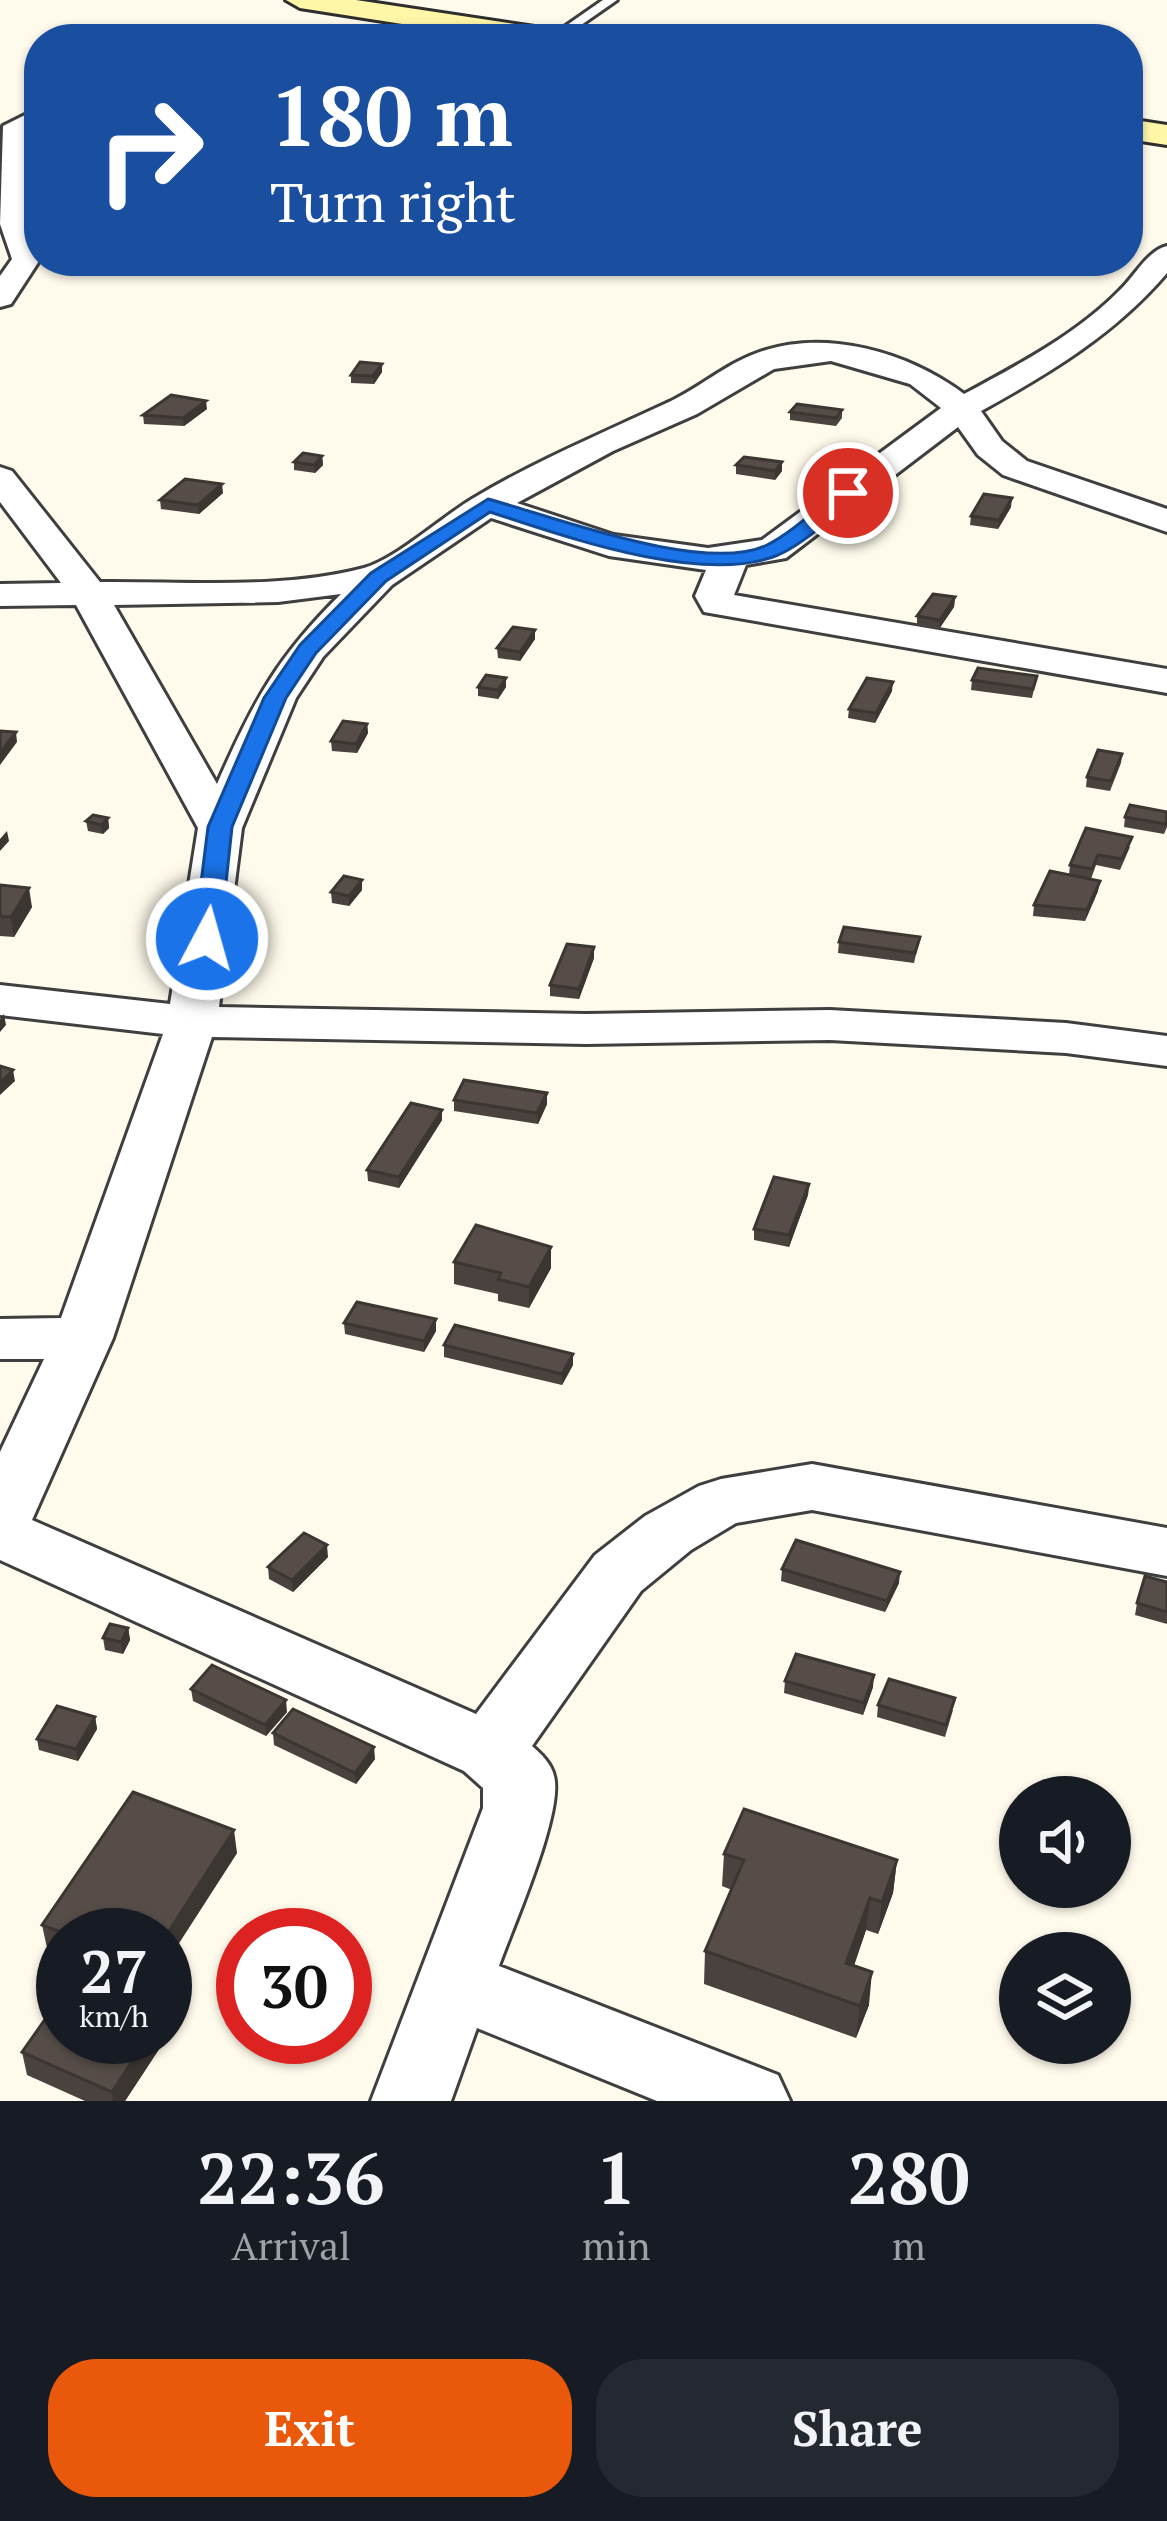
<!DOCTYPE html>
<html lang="en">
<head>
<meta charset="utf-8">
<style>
  :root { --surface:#171b24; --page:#242831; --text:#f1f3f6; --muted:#9ea1a6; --accent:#ea580c }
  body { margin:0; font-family:"PT Serif",serif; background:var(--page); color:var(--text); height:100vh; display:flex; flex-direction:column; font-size:45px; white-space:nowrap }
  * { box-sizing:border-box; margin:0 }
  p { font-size:39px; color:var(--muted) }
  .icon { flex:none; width:66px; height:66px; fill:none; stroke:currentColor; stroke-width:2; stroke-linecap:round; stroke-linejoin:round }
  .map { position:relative; height:2101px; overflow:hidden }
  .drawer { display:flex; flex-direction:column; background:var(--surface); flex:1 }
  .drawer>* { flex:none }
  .guide { position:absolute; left:24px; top:24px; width:1119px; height:252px; border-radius:48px; box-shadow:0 3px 9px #0004; background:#1a4fa0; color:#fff; overflow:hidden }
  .buttons { position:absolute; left:999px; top:1776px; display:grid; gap:24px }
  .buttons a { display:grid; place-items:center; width:132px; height:132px; border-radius:50%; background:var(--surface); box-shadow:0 3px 9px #0004; font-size:60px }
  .speed { position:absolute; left:36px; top:1908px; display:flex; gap:24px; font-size:60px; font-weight:700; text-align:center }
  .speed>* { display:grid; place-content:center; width:156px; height:156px; border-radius:50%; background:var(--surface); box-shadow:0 3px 9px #0004; line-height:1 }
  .speed small { font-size:30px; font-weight:400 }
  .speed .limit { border:18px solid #d22; background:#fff; color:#111 }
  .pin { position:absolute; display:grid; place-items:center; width:102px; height:102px; color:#fff; margin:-51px; border:6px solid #fff; border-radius:50%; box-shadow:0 3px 12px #0007 }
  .me { position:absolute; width:132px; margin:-66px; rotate:6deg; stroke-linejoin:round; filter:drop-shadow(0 0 9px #0008) }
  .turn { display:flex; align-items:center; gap:42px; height:252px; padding:0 48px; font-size:54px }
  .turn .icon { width:156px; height:156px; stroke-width:2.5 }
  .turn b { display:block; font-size:84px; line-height:102px }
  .eta { display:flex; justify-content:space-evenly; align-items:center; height:204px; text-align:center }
  .eta b { font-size:72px; font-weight:700; line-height:84px }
  .button { display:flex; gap:24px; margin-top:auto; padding:24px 48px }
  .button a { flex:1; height:138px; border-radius:48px; background:var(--accent); color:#fff; font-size:48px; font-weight:700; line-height:138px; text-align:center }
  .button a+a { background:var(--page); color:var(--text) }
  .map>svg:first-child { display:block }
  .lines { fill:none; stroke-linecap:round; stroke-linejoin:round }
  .lane-casing { stroke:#3f3f3f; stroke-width:6 }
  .street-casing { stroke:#3f3f3f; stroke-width:6 }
  .secondary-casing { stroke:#2e2e2e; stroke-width:6 }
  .lane { fill:#fff; fill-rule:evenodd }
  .street { fill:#fff; fill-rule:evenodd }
  .secondary { fill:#fff6a7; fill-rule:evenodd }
  .wall { fill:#4a423e }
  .shaded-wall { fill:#3c3632 }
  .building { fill:#564d48; stroke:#3c3632; stroke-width:3 }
  .route { fill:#1a73e8; stroke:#114b97; stroke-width:3 }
</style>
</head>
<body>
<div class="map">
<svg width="1167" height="2101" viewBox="0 0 1167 2101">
  <rect width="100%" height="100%" fill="#fffbec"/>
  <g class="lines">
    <defs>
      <path id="lane" d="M 603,0 L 617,0 L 561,39 L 547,39 Z"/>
      <g id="street">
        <path d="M 39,108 L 39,125 L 28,130 L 25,192 L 31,234 L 39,231 L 39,261 L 11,304 L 0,307 L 0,276 L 12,259 L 0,224 L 3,126 Z"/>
        <path d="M 1167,246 L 1167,273 C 1115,334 1050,373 981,411 L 1002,441 L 1027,461 L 1167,509 L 1167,532 L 1003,475 L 978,455 L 958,427 L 786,558 L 746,565 L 734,595 L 1167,669 L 1167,693 L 704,612 L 695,596 L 706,570 L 609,556 L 491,518 L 392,585 L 323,657 L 296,698 L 242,828 L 219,1007 L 586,1014 L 830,1010 L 1066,1023 L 1167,1036 L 1167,1066 L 1066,1053 L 830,1040 L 586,1044 L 212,1037 L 113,1338 L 32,1520 L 476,1714 L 595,1555 L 645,1516 L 699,1486 L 721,1479 L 812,1464 L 1167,1528 L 1167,1576 L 812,1510 L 736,1523 L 691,1550 L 641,1591 L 532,1746 C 541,1754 551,1763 554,1776 C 564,1812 513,1926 499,1966 L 778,2075 L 790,2101 L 657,2101 L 477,2028 L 451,2101 L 371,2101 L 483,1808 L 483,1788 L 464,1771 L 0,1560 L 0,1452 L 44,1359 L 0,1359 L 0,1319 L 61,1318 L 163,1034 L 0,1015 L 0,985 L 170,1004 L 198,828 L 76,605 L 0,606 L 0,584 L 61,583 L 0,502 L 0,467 L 12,471 L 100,582 C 186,581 280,590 364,568 C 396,559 442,517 472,499 C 535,461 603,433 669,402 C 699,388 726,364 757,353 C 825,328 908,352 964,394 C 1018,365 1077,334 1120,290 C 1135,276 1147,251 1167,246 ZM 831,361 L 910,384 L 941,408 L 762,540 L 708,548 L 614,535 L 517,503 L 613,451 L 697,414 L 774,369 ZM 341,594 C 277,657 253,702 217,784 L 114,605 L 278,602 Z"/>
      </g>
      <g id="secondary">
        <path d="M 286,0 L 356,0 L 555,30 L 570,39 L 498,39 L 300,8 Z"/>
        <path d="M 1128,119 L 1167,125 L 1167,145 L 1128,139 Z"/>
      </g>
    </defs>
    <use href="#lane" class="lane-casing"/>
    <use href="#street" class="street-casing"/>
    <use href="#secondary" class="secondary-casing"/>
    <use href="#lane" class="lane"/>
    <use href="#street" class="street"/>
    <use href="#secondary" class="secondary"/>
  </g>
  <g class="wall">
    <path d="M 896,261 L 931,261 L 923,266 Z"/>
    <path d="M 382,364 L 382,372 L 374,384 L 351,383 L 351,375 Z"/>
    <path d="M 207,409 L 184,426 L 144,424 L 143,415 Z"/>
    <path d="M 842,410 L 842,418 L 836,426 L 790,420 L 790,412 Z"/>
    <path d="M 322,456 L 323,465 L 315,473 L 294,470 L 294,462 Z"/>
    <path d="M 782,462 L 782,471 L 775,480 L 736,474 L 736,465 Z"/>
    <path d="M 223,493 L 199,514 L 161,509 L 160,500 Z"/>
    <path d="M 1011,507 L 998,529 L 970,525 L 971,516 Z"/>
    <path d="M 955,597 L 954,607 L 939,629 L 917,625 L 917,616 Z"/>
    <path d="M 535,630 L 535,639 L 520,661 L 498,658 L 497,648 Z"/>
    <path d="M 1037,676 L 1032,698 L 971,690 L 972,680 Z"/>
    <path d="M 478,687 L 506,687 L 498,699 L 478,696 Z"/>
    <path d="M 892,691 L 875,723 L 848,718 L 849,709 Z"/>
    <path d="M 367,724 L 368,733 L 357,753 L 332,751 L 331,741 Z"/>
    <path d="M 1122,754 L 1121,763 L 1110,791 L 1086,787 L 1087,777 Z"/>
    <path d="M 1167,812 L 1167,827 L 1164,834 L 1124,827 L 1125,817 Z"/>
    <path d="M 108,818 L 109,828 L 103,834 L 88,831 L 86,821 Z"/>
    <path d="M 1086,828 L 1130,847 L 1120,870 L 1096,865 L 1091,879 L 1069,875 L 1070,865 Z"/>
    <path d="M 362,880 L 362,890 L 349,906 L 332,903 L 331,892 Z"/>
    <path d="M 0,885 L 32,907 L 14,937 L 0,936 Z"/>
    <path d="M 1098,891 L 1085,921 L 1033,916 L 1034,905 Z"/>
    <path d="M 920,937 L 914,963 L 838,953 L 839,942 Z"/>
    <path d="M 594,947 L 594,958 L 579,999 L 550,996 L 550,985 Z"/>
    <path d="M 547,1093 L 547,1104 L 538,1124 L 454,1111 L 454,1100 Z"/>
    <path d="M 442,1110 L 442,1120 L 399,1188 L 368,1181 L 367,1170 Z"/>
    <path d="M 809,1184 L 808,1195 L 789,1247 L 754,1240 L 754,1229 Z"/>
    <path d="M 454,1262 L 551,1268 L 529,1308 L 498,1301 L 498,1294 L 454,1284 Z"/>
    <path d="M 436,1319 L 436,1331 L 424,1352 L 345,1334 L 344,1323 Z"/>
    <path d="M 444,1345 L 573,1354 L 573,1365 L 562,1385 L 444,1357 Z"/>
    <path d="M 328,1557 L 293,1592 L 269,1579 L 268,1567 Z"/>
    <path d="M 782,1569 L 899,1583 L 885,1612 L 781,1581 Z"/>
    <path d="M 1167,1582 L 1167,1624 L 1135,1615 L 1137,1603 Z"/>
    <path d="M 128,1628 L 130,1640 L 123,1654 L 105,1650 L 103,1638 Z"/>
    <path d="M 785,1681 L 873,1687 L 863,1715 L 784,1693 Z"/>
    <path d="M 191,1689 L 287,1712 L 266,1736 L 193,1701 Z"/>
    <path d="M 878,1705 L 953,1710 L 945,1737 L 877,1717 Z"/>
    <path d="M 95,1717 L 97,1729 L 78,1761 L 39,1750 L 37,1739 Z"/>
    <path d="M 273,1733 L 375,1759 L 356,1784 L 274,1745 Z"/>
    <path d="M 237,1853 L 170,1957 L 165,1955 L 165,1935 L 63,1935 L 63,1954 L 47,1948 L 42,1925 Z"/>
    <path d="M 724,1854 L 897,1860 L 893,1893 L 878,1934 L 866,1930 L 854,1966 L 869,2005 L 856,2038 L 704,1984 L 705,1951 L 732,1890 L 722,1886 Z"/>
    <path d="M 165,2012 L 169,2034 L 125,2101 L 85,2101 L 27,2075 L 22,2052 L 63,2037 L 165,2037 Z"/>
  </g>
  <g class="shaded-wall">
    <path d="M 382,364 L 382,372 L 374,384 L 373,376 Z"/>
    <path d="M 206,401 L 207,409 L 184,426 L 183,418 Z"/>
    <path d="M 322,456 L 323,465 L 315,473 L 314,465 Z"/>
    <path d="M 782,462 L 782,471 L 775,480 L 775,471 Z"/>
    <path d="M 222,484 L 223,493 L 199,514 L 198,505 Z"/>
    <path d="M 1012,498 L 1011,507 L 998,529 L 999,520 Z"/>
    <path d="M 955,597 L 954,607 L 939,629 L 940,620 Z"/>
    <path d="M 535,630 L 535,639 L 520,661 L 520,652 Z"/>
    <path d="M 506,678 L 506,687 L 498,699 L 498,690 Z"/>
    <path d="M 893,682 L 892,691 L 875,723 L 876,713 Z"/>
    <path d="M 367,724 L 368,733 L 357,753 L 356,744 Z"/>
    <path d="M 16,732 L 17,742 L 0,765 L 0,753 Z"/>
    <path d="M 108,818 L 109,828 L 103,834 L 101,825 Z"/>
    <path d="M 7,831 L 9,841 L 0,851 L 0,839 Z"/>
    <path d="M 362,880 L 362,890 L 349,906 L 349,896 Z"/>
    <path d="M 1100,881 L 1098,891 L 1085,921 L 1087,910 Z"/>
    <path d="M 29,888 L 32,907 L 14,937 L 11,917 Z"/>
    <path d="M 594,947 L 594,958 L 579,999 L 579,989 Z"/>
    <path d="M 4,1014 L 6,1025 L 0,1032 L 0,1019 Z"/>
    <path d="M 13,1070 L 15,1081 L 0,1095 L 0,1083 Z"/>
    <path d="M 547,1093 L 547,1104 L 538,1124 L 537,1113 Z"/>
    <path d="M 442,1110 L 442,1120 L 399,1188 L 399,1177 Z"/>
    <path d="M 809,1184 L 808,1195 L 789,1247 L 789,1235 Z"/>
    <path d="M 551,1247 L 551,1268 L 529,1308 L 529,1287 Z"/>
    <path d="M 436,1319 L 436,1331 L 424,1352 L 424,1341 Z"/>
    <path d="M 573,1354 L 573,1365 L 562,1385 L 562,1374 Z"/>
    <path d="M 327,1545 L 328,1557 L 293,1592 L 292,1580 Z"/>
    <path d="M 900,1572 L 899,1583 L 885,1612 L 887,1601 Z"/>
    <path d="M 128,1628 L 130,1640 L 123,1654 L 121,1642 Z"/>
    <path d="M 874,1675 L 873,1687 L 863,1715 L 864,1703 Z"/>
    <path d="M 286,1700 L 287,1712 L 266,1736 L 265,1725 Z"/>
    <path d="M 95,1717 L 97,1729 L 78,1761 L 76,1749 Z"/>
    <path d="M 374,1747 L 375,1759 L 356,1784 L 355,1773 Z"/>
    <path d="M 234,1830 L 237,1853 L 170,1957 L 167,1934 Z"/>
    <path d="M 897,1860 L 893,1893 L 878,1934 L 882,1902 Z"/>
    <path d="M 870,1898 L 866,1930 L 843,1996 L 846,1963 Z"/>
    <path d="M 135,1922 L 137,1935 L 127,1935 Z"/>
    <path d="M 872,1972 L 869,2005 L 856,2038 L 860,2006 Z"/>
    <path d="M 165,2012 L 169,2034 L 125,2101 L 113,2101 L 112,2092 L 148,2037 L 165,2037 Z"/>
  </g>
  <g class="building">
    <path d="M 360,362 L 382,364 L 373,376 L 351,375 Z"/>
    <path d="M 171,395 L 206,401 L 183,418 L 143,415 Z"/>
    <path d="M 797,404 L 842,410 L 836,418 L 790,412 Z"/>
    <path d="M 303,453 L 322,456 L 314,465 L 294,462 Z"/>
    <path d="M 744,457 L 782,462 L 775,471 L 736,465 Z"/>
    <path d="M 185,479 L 222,484 L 198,505 L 160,500 Z"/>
    <path d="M 984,494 L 1012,498 L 999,520 L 971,516 Z"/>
    <path d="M 933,594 L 955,597 L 940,620 L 917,616 Z"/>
    <path d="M 513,627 L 535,630 L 520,652 L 497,648 Z"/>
    <path d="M 978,668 L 1037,676 L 1033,689 L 972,680 Z"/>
    <path d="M 486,675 L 506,678 L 498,690 L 478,687 Z"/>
    <path d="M 867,678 L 893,682 L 876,713 L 849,709 Z"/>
    <path d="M 343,721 L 367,724 L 356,744 L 331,741 Z"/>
    <path d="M 0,731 L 16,732 L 0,753 Z"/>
    <path d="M 1098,750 L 1122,754 L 1111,781 L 1087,777 Z"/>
    <path d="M 1130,805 L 1167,812 L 1166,824 L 1125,817 Z"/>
    <path d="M 93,815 L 108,818 L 101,825 L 86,821 Z"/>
    <path d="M 1086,828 L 1132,837 L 1122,859 L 1098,855 L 1092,869 L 1070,865 Z"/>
    <path d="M 1050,871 L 1100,881 L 1087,910 L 1034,905 Z"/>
    <path d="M 344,876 L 362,880 L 349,896 L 331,892 Z"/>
    <path d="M 0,885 L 29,888 L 11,917 L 0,916 Z"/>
    <path d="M 844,927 L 920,937 L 915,953 L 839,942 Z"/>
    <path d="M 567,944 L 594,947 L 579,989 L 550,985 Z"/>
    <path d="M 0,1066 L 13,1070 L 0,1083 Z"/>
    <path d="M 464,1080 L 547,1093 L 537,1113 L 454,1100 Z"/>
    <path d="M 411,1103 L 442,1110 L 399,1177 L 367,1170 Z"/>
    <path d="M 774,1177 L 809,1184 L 789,1235 L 754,1229 Z"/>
    <path d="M 476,1225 L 551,1247 L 529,1287 L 498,1279 L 501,1273 L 454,1262 Z"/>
    <path d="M 357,1302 L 436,1319 L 424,1341 L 344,1323 Z"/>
    <path d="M 455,1325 L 573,1354 L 562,1374 L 444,1345 Z"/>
    <path d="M 304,1533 L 327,1545 L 292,1580 L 268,1567 Z"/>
    <path d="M 796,1540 L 900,1572 L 887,1601 L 782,1569 Z"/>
    <path d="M 1145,1576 L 1167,1582 L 1167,1612 L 1137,1603 Z"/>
    <path d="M 110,1624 L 128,1628 L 121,1642 L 103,1638 Z"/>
    <path d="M 796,1654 L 874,1675 L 864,1703 L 785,1681 Z"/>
    <path d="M 212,1665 L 286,1700 L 265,1725 L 191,1689 Z"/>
    <path d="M 889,1679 L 955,1698 L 946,1725 L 878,1705 Z"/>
    <path d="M 57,1706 L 95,1717 L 76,1749 L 37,1739 Z"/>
    <path d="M 293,1709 L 374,1747 L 355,1773 L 273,1733 Z"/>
    <path d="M 133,1792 L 234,1830 L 167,1934 L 135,1922 L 127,1935 L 69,1935 L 42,1925 Z"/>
    <path d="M 744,1809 L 897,1860 L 882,1902 L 870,1898 L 846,1963 L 872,1972 L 860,2006 L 705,1951 L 744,1860 L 724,1854 Z"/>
    <path d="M 61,1997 L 63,1998 L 63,2037 L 148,2037 L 112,2092 L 22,2052 Z"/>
  </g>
  <path class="route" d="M 842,489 L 858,493 C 839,513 803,544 778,555 C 703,586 564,536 490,512 L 386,581 L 316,653 L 286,698 L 232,827 L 220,939 L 207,946 L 198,944 L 194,939 L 208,827 L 264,698 L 300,645 L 371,573 L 488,499 C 552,516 705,575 767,545 C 793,532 818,507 842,489 Z"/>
</svg>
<div class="buttons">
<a><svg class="icon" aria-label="sound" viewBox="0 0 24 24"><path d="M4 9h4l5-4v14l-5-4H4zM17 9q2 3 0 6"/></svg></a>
<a><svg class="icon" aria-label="layers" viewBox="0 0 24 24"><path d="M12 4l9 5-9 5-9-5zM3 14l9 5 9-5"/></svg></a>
</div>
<div class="speed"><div>27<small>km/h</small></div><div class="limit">30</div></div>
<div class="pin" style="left:848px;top:493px;background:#d93025"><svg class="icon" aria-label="arrive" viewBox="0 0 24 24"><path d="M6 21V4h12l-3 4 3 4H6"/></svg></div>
<svg class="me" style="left:207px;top:939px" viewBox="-20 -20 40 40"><circle r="17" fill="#1a73e8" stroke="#fff" stroke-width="3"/><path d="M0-11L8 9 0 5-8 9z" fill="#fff"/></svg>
<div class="guide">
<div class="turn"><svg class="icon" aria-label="right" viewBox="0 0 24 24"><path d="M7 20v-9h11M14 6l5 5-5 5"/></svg><div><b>180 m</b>Turn right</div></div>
</div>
</div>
<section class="drawer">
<div class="eta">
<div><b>22:36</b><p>Arrival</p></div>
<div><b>1</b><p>min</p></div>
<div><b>280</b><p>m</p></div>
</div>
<div class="button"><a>Exit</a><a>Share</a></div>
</section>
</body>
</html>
